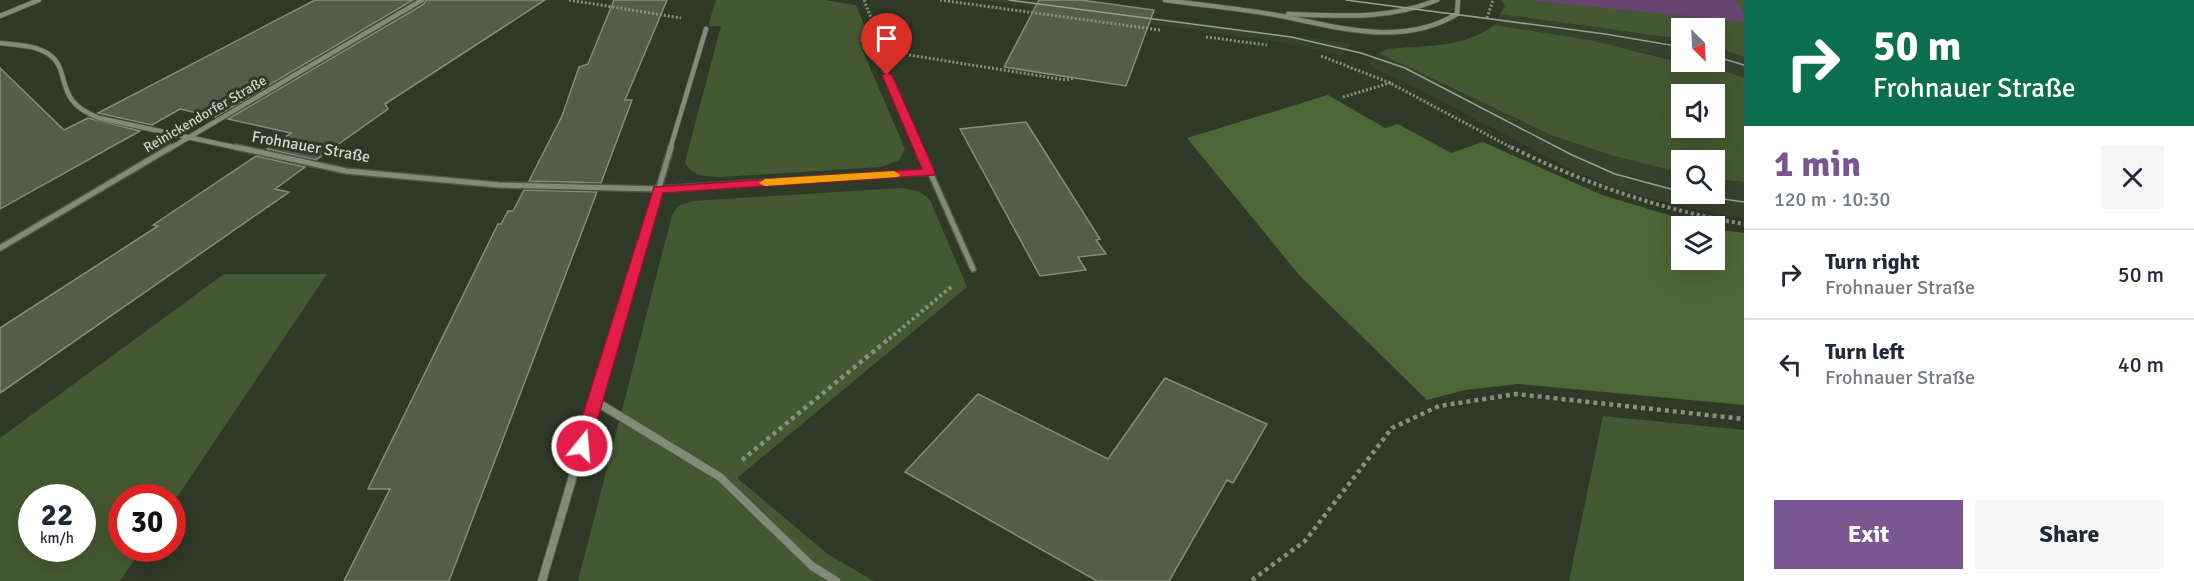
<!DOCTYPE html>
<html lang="en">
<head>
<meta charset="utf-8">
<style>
  :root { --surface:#fff; --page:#f6f6f7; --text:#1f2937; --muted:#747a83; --line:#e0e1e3; --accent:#7a5691 }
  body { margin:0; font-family:Signika,sans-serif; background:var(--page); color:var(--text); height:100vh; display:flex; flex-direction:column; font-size:22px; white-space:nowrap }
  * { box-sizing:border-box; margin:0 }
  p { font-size:20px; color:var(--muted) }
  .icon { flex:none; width:33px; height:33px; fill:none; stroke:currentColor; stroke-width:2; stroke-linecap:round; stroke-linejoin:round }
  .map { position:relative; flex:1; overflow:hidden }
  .details { display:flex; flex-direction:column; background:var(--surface); width:450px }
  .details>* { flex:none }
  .banner { background:#0b6e4f; color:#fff; overflow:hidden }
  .needle { width:39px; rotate:156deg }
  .buttons { position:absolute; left:1671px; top:18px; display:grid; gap:12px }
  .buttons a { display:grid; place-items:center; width:54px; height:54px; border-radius:0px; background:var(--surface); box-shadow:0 6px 24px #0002; font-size:30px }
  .speed { position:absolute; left:18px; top:484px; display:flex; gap:12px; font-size:30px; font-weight:700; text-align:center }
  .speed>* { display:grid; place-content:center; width:78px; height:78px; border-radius:50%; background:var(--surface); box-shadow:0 6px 24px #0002; line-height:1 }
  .speed small { font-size:15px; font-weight:400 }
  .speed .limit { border:9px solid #d22; background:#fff; color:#111 }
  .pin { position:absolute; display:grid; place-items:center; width:51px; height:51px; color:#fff; margin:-62px -26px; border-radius:50% 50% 50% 0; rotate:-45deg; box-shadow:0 0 6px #0007 }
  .pin .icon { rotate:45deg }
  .me { position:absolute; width:66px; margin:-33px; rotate:17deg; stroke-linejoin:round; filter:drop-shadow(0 0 4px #0008) }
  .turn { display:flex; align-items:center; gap:21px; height:126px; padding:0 30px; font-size:27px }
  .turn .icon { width:78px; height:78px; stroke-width:2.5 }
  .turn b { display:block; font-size:42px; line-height:51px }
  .round { display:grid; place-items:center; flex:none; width:63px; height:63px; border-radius:0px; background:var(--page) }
  .head { display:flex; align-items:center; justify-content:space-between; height:102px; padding:0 30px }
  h1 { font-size:36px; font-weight:700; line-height:45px; color:var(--accent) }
  .action { display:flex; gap:12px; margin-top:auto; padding:12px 30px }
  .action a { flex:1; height:69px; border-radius:0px; background:var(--accent); color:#fff; font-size:24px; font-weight:700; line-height:69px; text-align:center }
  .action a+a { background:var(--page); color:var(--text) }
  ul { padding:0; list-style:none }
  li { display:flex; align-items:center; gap:18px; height:90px; padding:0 30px; border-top:2px solid var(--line) }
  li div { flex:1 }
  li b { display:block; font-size:22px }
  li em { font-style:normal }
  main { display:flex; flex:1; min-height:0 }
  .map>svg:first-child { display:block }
  .built { fill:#36432c }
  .green { fill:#445933; fill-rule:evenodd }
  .forest { fill:#4d6736 }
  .water { fill:#684570 }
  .building { fill:#525d4a; stroke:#828e7a; stroke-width:1.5 }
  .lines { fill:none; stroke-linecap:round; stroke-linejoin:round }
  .minor-far2-casing { stroke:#4e5748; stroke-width:6 }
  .minor-far1-casing { stroke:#4e5748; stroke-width:8 }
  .minor-casing { stroke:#4e5748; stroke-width:10 }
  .path-far2 { stroke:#878f81; stroke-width:3; stroke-dasharray:2 2; stroke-linecap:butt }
  .path-far1 { stroke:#878f81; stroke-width:4; stroke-dasharray:3 3; stroke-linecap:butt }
  .path { stroke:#878f81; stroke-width:4.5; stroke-dasharray:4 4; stroke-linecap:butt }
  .minor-far2 { stroke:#808c78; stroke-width:4.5 }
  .minor-far1 { stroke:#808c78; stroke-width:5 }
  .minor { stroke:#808c78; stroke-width:8 }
  .tram { stroke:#979f91; stroke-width:1.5 }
  .route { fill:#e11d48; stroke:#92132f; stroke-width:1.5 }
  .slow { fill:#f59e0b }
  .labels { text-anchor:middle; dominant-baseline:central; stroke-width:6; stroke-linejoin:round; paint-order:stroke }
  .far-street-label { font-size:14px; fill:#cfd6cb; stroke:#2f3927 }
  .street-label { font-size:16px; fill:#cfd6cb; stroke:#2f3927 }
</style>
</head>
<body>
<main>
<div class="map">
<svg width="1744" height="581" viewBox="0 0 1744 581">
  <rect width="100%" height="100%" fill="#2f3927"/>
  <g class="built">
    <path d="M 983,0 L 1031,0 L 1353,44 L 1341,55 L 1267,40 Z"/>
    <path d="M 1500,14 L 1681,39 L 1682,62 L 1714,62 L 1715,47 L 1744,57 L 1744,78 L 1709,65 L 1704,68 L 1639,51 L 1494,25 Z"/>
    <path d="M 1379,53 L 1551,135 L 1614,156 L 1681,173 L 1682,194 L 1714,194 L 1715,179 L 1744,182 L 1744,218 L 1711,213 L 1660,201 L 1619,189 L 1574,171 L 1413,86 L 1375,69 L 1368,63 Z"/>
  </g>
  <g class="green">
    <path d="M 716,0 L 825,0 L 856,5 L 871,41 L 859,42 L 905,149 L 899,160 L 881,167 L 720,177 C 705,176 692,177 685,162 L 721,26 L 708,26 Z"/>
    <path d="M 1501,0 L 1744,0 L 1744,57 L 1715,47 L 1714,28 L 1682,28 L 1681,39 L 1500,14 L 1505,6 Z"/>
    <path d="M 1494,25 L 1589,40 L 1704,68 L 1709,65 L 1744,78 L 1744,182 L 1715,179 L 1714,160 L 1682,160 L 1681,173 L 1614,156 L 1551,135 L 1379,53 L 1388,49 C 1425,45 1462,49 1494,25 ZM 1714,94 L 1714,128 L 1682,128 L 1682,94 Z"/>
    <path d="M 901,188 L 919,191 L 930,200 L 967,287 L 737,478 L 829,555 L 874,581 L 578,581 L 672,215 L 678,206 L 693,201 Z"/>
    <path d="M 224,274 L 327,274 L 173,503 L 172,498 L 122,498 L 122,549 L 142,549 L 120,581 L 0,581 L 0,438 ZM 32,498 L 82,498 L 82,549 L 32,549 Z"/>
    <path d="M 1603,416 L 1744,430 L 1744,581 L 1569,581 Z"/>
  </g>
  <path class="forest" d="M 1328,95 L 1385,128 L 1398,124 L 1451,153 L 1483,142 L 1602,195 L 1705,226 L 1682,226 L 1682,260 L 1714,260 L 1715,229 L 1744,233 L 1744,405 L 1518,384 L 1465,390 L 1427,400 L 1300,276 L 1187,138 Z"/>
  <path class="water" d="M 1526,0 L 1734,0 L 1744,12 L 1744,22 Z"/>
  <g class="building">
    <path d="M 315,0 L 413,0 L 215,117 L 180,109 L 152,125 L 98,113 Z"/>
    <path d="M 426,0 L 545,0 L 385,104 L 388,109 L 316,160 L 267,149 L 291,133 L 228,119 L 424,4 Z"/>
    <path d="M 614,0 L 667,0 L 625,100 L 632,100 L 601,183 L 529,181 L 562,116 L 579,67 L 588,64 Z"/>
    <path d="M 1039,0 L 1081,0 L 1154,10 L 1126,86 L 1004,67 Z"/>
    <path d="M 0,68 L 64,130 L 88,118 L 140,131 L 0,209 Z"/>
    <path d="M 1026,122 L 1100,239 L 1096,240 L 1106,254 L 1078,257 L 1086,270 L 1040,276 L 960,129 Z"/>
    <path d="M 256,156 L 305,167 L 275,189 L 289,192 L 0,393 L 0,328 L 158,226 L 153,225 Z"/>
    <path d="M 524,190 L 597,192 L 449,581 L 344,581 L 390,489 L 368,489 L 498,224 L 501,224 L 508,211 L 513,211 Z"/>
    <path d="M 1165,378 L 1267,424 L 1233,483 L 1227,480 L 1169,581 L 1097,581 L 905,472 L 978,394 L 1108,459 Z"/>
  </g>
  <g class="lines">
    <defs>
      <g id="minor-far2">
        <path d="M 1165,0 C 1200,5 1235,8 1270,14 C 1332,25 1399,49 1457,14 L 1458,0"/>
        <path d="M 1288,14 C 1339,16 1389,20 1437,0"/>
        <path d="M 0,16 L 39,0"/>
        <path d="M 0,43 C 17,45 36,45 50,55 C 65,66 61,86 72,100 C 78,109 89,114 99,118 L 243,149"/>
        <path d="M 879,56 L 920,149"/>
        <path d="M 169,149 L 422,0"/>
        <path d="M 670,149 L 706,29"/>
      </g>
      <g id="minor-far1">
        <path d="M 236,147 L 346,171 L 499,185 L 658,189 L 929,172"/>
        <path d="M 919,147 L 973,269"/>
        <path d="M 0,248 L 171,147"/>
        <path d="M 614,339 L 671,147"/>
      </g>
      <g id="minor">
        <path d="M 595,401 L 720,477 L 812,566 L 836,581"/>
        <path d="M 542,581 L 614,337"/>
      </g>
    </defs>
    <use href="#minor-far2" class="minor-far2-casing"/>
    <use href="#minor-far1" class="minor-far1-casing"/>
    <use href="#minor" class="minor-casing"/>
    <g class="path-far2">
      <path d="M 569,0 L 681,18"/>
      <path d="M 864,0 L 875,28"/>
      <path d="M 940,0 L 1160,30"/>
      <path d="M 1487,18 L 1493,0"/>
      <path d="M 1206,37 L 1267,45"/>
      <path d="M 909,55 L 1066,80 L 1074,78"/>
      <path d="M 1321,56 L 1388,82 L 1514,149"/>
      <path d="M 1343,97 L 1393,82"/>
    </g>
    <g class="path-far1">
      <path d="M 1511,147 C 1585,184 1662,210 1744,224"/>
      <path d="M 889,339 L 951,287"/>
    </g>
    <g class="path">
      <path d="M 742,460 L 891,337"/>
      <path d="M 1252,580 L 1305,541 L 1392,428 L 1439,406 L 1516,394 L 1744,419"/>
    </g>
    <use href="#minor-far2" class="minor-far2"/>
    <use href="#minor-far1" class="minor-far1"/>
    <use href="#minor" class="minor"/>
    <g class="tram">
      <path d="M 1009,0 L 1291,37 L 1361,53 L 1405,68 L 1572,155 L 1615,174 L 1682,192"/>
      <path d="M 1346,0 L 1605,34 L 1682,47"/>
      <path d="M 1714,56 L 1744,65"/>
      <path d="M 1689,194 L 1744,202"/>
    </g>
  </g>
  <path class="route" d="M 887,72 L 892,75 L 935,172 L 934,175 L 663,193 L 590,446 L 587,450 L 576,450 L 573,446 L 654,187 L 922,169 L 882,75 Z"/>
  <path class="slow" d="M 894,171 L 900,175 L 898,177 L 765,186 L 759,183 L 765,179 Z"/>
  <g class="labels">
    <g class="far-street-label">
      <text transform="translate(205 114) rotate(-30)">Reinickendorfer Straße</text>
    </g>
    <g class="street-label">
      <text transform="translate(311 147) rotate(10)">Frohnauer Straße</text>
    </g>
  </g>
</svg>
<div class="buttons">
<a><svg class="needle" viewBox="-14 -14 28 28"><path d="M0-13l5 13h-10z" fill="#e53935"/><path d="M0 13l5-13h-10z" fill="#747a83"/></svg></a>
<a><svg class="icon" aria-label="sound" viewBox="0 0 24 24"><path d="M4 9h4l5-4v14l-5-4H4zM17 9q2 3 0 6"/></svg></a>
<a><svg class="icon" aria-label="search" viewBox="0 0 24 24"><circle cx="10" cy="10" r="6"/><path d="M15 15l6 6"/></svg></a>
<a><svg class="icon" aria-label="layers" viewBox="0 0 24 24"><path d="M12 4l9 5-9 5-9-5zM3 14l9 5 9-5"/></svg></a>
</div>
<div class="speed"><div>22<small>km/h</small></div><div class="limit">30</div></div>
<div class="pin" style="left:887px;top:75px;background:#d93025"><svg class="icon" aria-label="arrive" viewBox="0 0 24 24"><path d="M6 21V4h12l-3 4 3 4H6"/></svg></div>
<svg class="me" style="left:582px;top:446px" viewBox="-20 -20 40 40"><circle r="17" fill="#e11d48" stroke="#fff" stroke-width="3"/><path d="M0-11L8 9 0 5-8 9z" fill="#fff"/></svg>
</div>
<section class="details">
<div class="banner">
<div class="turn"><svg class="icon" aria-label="right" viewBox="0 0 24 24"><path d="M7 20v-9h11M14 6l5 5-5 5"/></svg><div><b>50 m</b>Frohnauer Straße</div></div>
</div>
<div class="head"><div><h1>1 min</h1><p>120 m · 10:30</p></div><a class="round"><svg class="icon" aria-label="close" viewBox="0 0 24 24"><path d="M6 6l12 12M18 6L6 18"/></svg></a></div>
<ul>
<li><svg class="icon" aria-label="right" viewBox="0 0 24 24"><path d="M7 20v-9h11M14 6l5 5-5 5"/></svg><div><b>Turn right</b><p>Frohnauer Straße</p></div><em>50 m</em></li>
<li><svg class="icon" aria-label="left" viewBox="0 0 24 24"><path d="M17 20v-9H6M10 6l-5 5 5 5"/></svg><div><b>Turn left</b><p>Frohnauer Straße</p></div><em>40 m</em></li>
</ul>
<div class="action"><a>Exit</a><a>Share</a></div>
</section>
</main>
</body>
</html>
